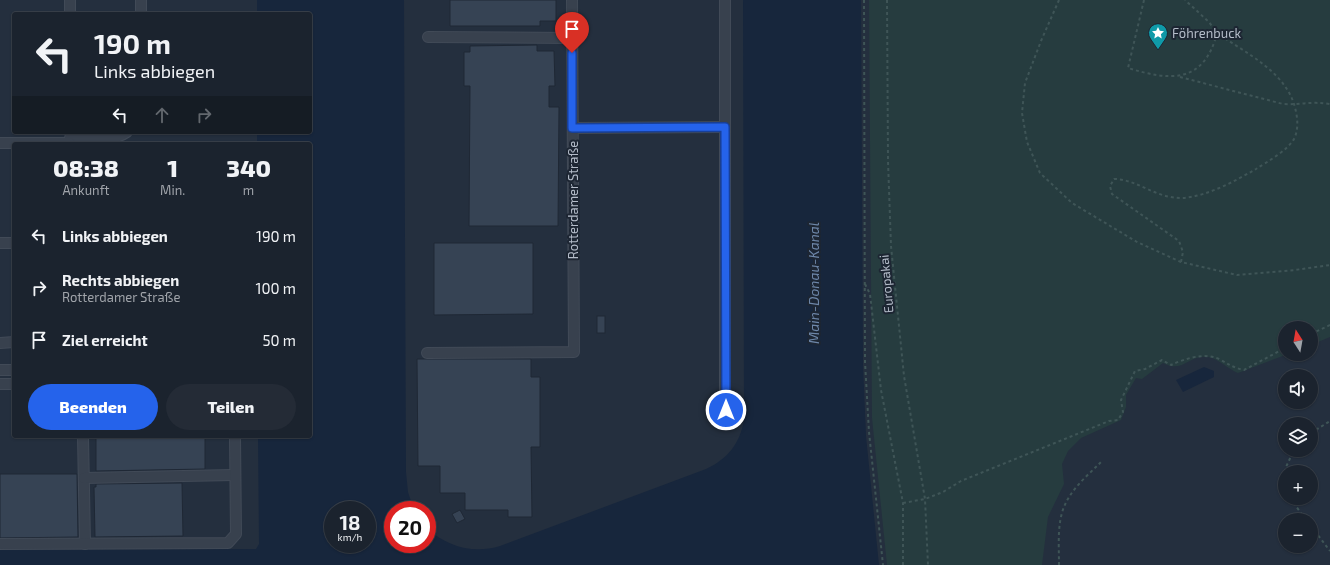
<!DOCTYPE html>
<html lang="de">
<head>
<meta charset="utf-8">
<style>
  :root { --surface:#1b232e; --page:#242b36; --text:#f1f3f6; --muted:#a0a4aa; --line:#39404a; --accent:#2563eb }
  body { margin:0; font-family:"Exo 2",sans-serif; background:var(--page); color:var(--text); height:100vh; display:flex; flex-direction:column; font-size:15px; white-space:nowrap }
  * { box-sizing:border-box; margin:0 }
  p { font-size:13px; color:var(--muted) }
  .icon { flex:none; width:22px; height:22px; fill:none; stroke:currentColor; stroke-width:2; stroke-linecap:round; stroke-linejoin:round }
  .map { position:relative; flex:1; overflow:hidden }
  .panel { position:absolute; left:12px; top:142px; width:300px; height:296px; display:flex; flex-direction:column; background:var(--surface); border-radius:4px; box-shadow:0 1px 3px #0004,0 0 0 1px var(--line) }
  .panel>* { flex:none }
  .banner { position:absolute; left:12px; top:12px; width:300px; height:122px; border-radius:4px; box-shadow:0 1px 3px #0004,0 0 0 1px var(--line); background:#1b232e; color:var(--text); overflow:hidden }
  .needle { width:26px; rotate:349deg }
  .buttons { position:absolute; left:1278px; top:321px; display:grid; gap:8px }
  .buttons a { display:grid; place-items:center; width:40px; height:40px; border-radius:50%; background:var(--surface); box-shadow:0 1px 3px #0004,0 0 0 1px var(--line); font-size:20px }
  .speed { position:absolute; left:324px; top:501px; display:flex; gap:8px; font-size:20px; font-weight:700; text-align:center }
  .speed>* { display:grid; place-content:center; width:52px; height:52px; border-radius:50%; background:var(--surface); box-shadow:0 1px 3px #0004,0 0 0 1px var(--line); line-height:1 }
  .speed small { font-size:10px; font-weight:400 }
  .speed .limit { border:6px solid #d22; background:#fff; color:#111 }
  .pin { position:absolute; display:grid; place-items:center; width:34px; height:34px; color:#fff; margin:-41px -17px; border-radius:50% 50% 50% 0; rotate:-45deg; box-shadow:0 0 4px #0007 }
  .pin .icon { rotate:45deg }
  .me { position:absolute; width:44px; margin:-22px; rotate:0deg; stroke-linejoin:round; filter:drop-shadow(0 0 3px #0008) }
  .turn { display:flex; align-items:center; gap:14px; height:84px; padding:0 16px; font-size:18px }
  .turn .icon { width:52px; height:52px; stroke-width:2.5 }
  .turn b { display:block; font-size:28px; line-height:34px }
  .lanes { display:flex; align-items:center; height:38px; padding:0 16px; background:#0003; justify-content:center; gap:20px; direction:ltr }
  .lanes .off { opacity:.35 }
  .eta { display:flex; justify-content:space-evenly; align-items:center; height:68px; text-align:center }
  .eta b { font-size:24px; font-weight:800; line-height:28px }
  .action { display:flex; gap:8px; margin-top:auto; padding:8px 16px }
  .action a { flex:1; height:46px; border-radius:24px; background:var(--accent); color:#fff; font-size:16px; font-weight:800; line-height:46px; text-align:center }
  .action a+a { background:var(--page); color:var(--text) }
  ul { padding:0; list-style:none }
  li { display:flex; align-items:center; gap:12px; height:52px; padding:0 16px }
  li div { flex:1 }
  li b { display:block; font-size:15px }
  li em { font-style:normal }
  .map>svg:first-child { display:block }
  .green { fill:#263c3f }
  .water { fill:#17263c; fill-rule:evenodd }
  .building { fill:#364354; stroke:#1f2835 }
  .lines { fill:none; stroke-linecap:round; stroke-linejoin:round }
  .minor-casing { stroke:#414a57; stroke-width:12 }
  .path { stroke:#3f5557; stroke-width:2; stroke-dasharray:3 3; stroke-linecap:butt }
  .minor { stroke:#38414e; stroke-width:10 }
  .route-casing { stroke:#184099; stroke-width:10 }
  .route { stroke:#2563eb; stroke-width:7 }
  .labels { text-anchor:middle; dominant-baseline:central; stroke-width:4; stroke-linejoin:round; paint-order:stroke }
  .poi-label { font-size:13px; fill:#b4bcc9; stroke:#1d2633; text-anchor:start }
  .street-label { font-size:13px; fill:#b4bcc9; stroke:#1d2633 }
  .water-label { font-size:14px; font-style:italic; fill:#6d86a8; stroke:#1d2633 }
</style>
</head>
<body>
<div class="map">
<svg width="1330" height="565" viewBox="0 0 1330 565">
  <rect width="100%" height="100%" fill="#242f3e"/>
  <path class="green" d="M 869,0 L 1330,0 L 1330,337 L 1311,345 L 1311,328 L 1285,328 L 1285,354 L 1288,354 L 1238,373 C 1228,369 1219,359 1208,357 C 1189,354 1183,374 1163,363 L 1142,379 L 1136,378 L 1126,395 L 1126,407 L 1121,420 L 1081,438 L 1068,451 L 1062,464 L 1064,484 L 1048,517 L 1042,565 L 887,565 L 872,418 Z"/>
  <g class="water">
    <path d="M 257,0 L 404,0 L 406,472 L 408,492 L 414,510 L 393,510 L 393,544 L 427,544 L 427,528 C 447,547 474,554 500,546 L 706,469 C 728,459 740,443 744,420 L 743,0 L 861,0 L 863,365 L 866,436 L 879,565 L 0,565 L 0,550 L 256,549 L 259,544 L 258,436 L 310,436 L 310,144 L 257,144 L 257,132 L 310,132 L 310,14 L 257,14 ZM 333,510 L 367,510 L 367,544 L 333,544 Z"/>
    <path d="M 1204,367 L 1214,371 L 1214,377 L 1183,392 L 1176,380 Z"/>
  </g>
  <g class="building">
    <path d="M 450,0 L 556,0 L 556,21 L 540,21 L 540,26 L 450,26 Z"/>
    <path d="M 537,45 L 537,51 L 554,51 L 555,86 L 549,86 L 549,107 L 559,107 L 558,226 L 469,226 L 470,86 L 464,86 L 464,52 L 470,52 L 470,46 Z"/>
    <path d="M 434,243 L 533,243 L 533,314 L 434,315 Z"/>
    <rect x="597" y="316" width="8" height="17"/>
    <path d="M 417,359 L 531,359 L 531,377 L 540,377 L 540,447 L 531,447 L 532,517 L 508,517 L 508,510 L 465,510 L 465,493 L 440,493 L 440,466 L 418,466 Z"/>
    <path d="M 96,436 L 205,436 L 205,469 L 96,471 Z"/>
    <path d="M 0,474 L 77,474 L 78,537 L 0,538 Z"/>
    <path d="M 182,483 L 183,536 L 95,537 L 94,487 L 96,487 L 96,484 Z"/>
    <path d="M 460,510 L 465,519 L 457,523 L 452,514 Z"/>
  </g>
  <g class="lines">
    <defs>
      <g id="minor">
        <path d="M 70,0 L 70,14"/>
        <path d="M 725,0 L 725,410"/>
        <path d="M 141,14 L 141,0"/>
        <path d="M 428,37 L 572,38"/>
        <path d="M 573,128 L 725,127"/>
        <path d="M 70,138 C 89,139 111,143 127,132"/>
        <path d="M 0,143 L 70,143"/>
        <path d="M 0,243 L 14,243"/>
        <path d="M 0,343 L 14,342"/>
        <path d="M 427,353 L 574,352 L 572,0"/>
        <path d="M 0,370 L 14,370"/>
        <path d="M 0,384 L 14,384"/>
        <path d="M 83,436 L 85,544"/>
        <path d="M 84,478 L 234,475"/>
        <path d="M 0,544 L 228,543 L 236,534 L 235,436"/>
      </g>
    </defs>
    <use href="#minor" class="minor-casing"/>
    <g class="path">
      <path d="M 864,0 L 865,362 L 869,432 L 883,565"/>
      <path d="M 887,0 L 888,161 L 891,246 L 904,376 L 925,499 L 928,565"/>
      <path d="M 1059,0 L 1041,41 L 1025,83 L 1022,113 L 1027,142 L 1040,173 L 1072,203 L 1137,242 L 1181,262 L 1237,275 L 1295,270 L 1330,265"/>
      <path d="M 1144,0 L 1128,68 C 1170,81 1204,84 1217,33 L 1209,22 L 1185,0"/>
      <path d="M 1180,77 L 1283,104 C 1300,105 1312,101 1330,104"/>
      <path d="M 1181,262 L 1183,252 L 1179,241 L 1112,194 L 1110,186 L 1114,179 C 1137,179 1156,199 1183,198 C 1208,196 1235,181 1256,169 C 1267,162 1288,150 1294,139 C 1298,131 1298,121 1296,112 C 1289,73 1247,54 1217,33"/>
      <path d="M 865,284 L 870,294 L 881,390 L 903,503 L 903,565"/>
      <path d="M 1311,334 L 1330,325"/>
      <path d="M 1311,433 L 1330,421"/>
      <path d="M 1285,472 L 1286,467 L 1294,450"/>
      <path d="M 1290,498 L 1306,520"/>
      <path d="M 903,503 L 925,499 L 943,492 L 961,481 L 1109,421 L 1118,420 L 1123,412 L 1121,400 L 1135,371 L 1145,369 L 1162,360 L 1171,365 C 1184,359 1204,352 1219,359 C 1228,364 1234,368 1244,370 L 1285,348"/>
      <path d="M 1311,526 L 1330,551"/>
      <path d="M 1059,565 C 1059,546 1057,524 1064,507 C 1071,489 1088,475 1101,462"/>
    </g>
    <use href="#minor" class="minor"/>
  </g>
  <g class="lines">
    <defs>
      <path id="route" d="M 572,53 L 572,128 L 725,127 L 726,410"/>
    </defs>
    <use href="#route" class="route-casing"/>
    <use href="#route" class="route"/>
  </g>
  <defs>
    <symbol id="sight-pin" viewBox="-11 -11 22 30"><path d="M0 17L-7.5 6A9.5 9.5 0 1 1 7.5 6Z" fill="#0f9aa8" stroke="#1d2633"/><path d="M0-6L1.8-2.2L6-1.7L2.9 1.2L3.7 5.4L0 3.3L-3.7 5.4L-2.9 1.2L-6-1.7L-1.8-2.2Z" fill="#fff"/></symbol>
  </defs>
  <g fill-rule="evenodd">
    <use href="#sight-pin" x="1147" y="22" width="22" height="30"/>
  </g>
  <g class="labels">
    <g class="poi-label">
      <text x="1172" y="33">Föhrenbuck</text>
    </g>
    <g class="street-label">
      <text transform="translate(573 200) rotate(-90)">Rotterdamer Straße</text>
      <text transform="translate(886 284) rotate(-95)">Europakai</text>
    </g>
    <g class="water-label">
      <text transform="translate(813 283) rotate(-90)">Main-Donau-Kanal</text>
    </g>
  </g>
</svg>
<div class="buttons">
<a><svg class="needle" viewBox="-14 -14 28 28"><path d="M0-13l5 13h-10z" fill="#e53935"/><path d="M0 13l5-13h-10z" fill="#a0a4aa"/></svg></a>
<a><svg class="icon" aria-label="sound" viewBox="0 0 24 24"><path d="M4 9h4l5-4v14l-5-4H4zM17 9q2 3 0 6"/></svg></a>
<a><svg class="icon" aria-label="layers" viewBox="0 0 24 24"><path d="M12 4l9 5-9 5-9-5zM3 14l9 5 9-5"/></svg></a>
<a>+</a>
<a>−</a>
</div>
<div class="speed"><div>18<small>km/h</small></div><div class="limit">20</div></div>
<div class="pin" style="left:572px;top:53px;background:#d93025"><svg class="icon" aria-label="arrive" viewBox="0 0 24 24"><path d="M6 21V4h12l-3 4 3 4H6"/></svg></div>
<svg class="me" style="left:726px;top:410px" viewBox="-20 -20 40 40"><circle r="17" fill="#2563eb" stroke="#fff" stroke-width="3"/><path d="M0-11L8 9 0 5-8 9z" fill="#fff"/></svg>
<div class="banner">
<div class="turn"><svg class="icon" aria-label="left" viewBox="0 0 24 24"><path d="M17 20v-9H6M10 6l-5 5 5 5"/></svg><div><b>190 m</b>Links abbiegen</div></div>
<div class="lanes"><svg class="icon" aria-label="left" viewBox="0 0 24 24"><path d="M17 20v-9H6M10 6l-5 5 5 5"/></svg><svg class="icon off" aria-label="ahead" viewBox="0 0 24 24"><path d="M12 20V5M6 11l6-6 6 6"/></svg><svg class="icon off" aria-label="right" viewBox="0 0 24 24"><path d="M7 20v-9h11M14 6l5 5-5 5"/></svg></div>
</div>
<section class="panel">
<div class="eta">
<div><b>08:38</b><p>Ankunft</p></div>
<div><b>1</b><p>Min.</p></div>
<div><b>340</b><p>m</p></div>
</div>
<ul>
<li><svg class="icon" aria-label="left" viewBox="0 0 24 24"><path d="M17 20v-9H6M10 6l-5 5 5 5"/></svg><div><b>Links abbiegen</b></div><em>190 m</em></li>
<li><svg class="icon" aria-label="right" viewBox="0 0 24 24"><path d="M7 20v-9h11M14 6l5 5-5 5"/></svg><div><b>Rechts abbiegen</b><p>Rotterdamer Straße</p></div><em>100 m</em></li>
<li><svg class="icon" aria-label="arrive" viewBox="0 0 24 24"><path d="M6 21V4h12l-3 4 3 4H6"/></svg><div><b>Ziel erreicht</b></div><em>50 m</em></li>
</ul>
<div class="action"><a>Beenden</a><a>Teilen</a></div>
</section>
</div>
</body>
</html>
